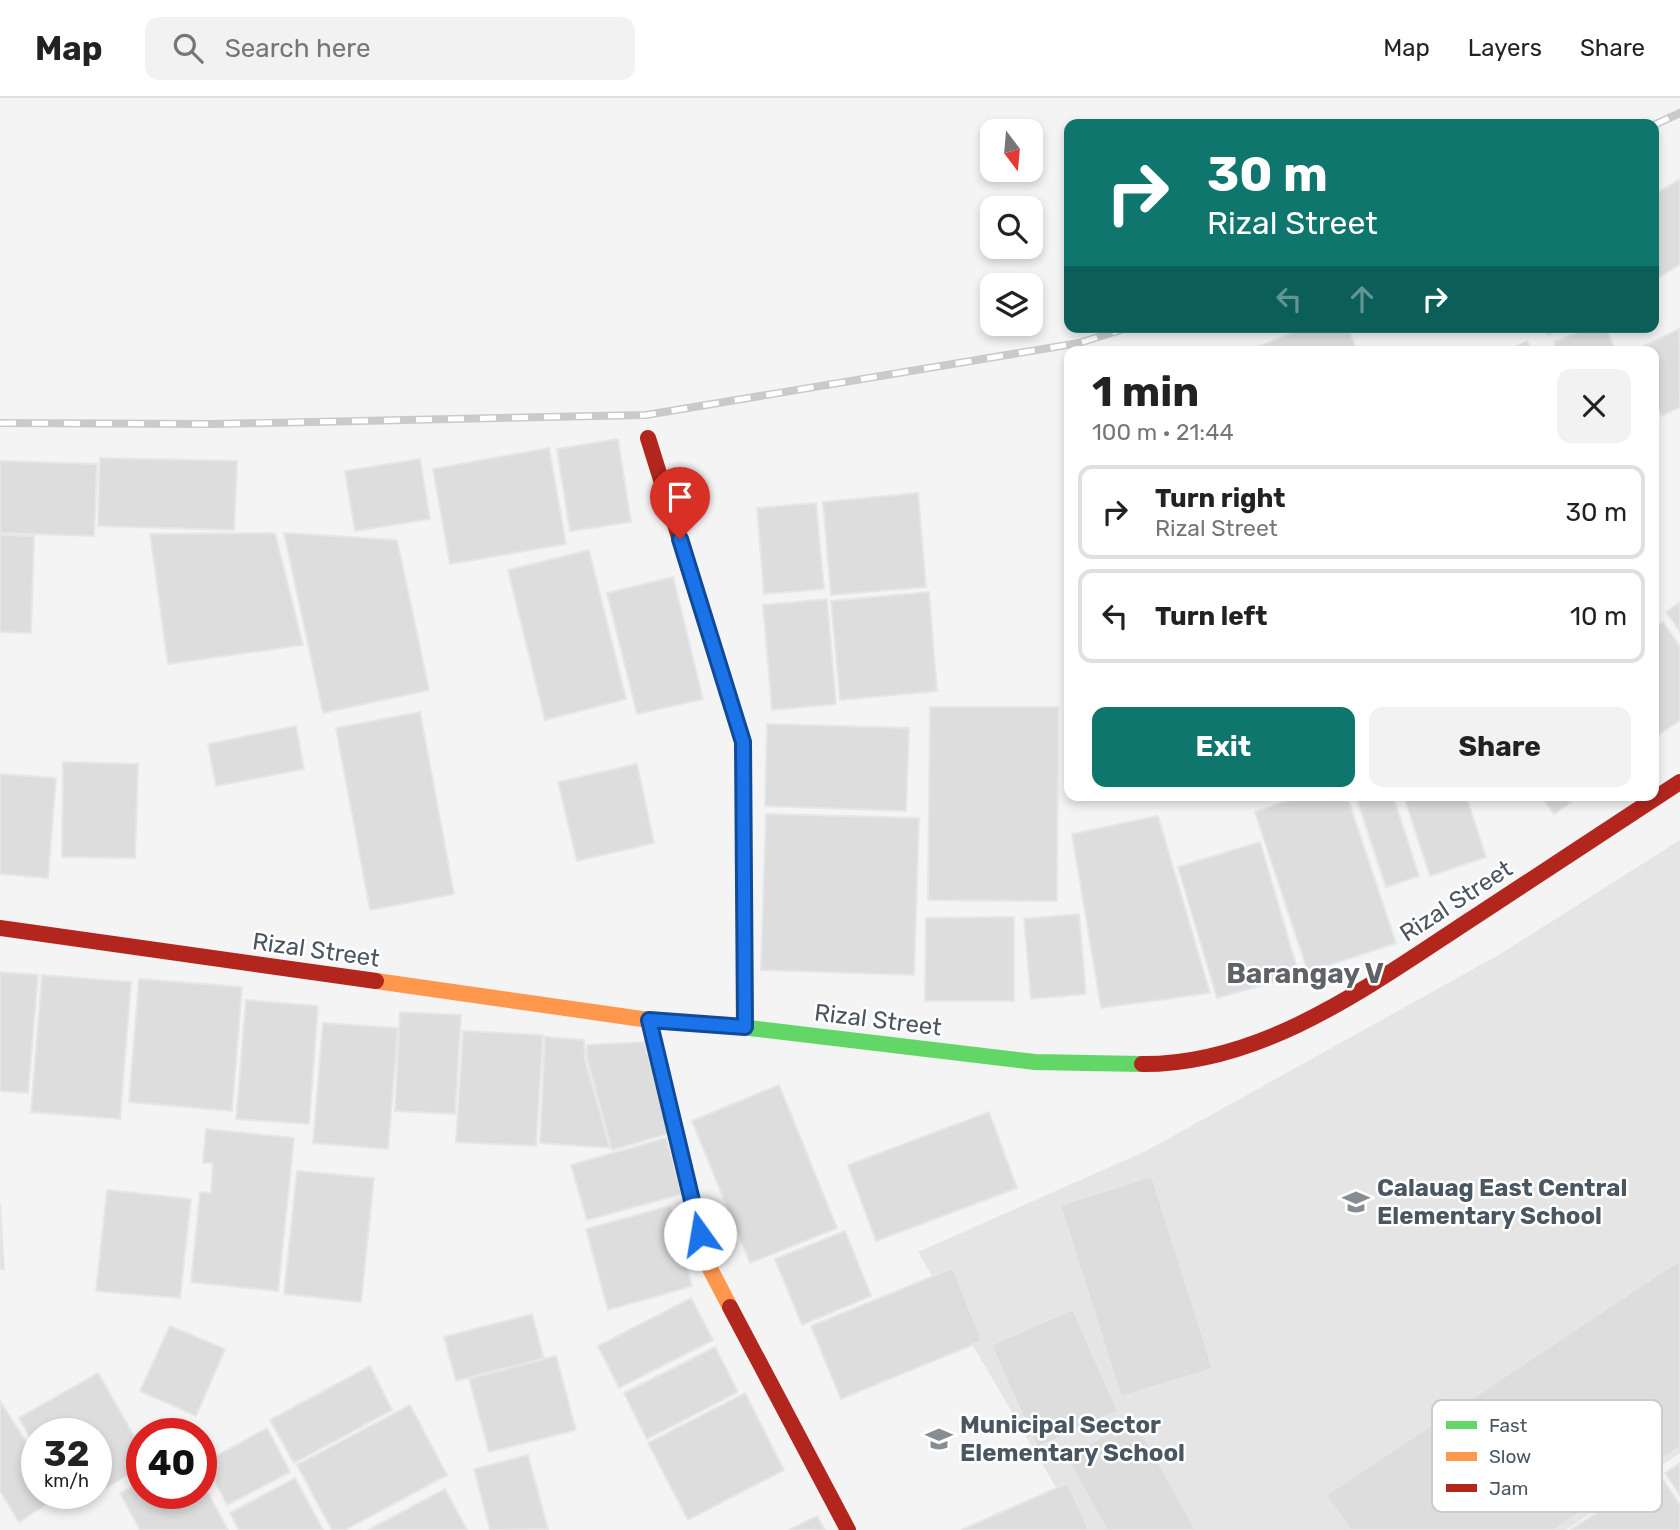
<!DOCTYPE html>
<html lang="en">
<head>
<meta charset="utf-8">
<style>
  :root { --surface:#fff; --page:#f2f2f2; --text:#222; --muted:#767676; --line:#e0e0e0; --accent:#0f766e }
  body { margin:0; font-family:Rubik,sans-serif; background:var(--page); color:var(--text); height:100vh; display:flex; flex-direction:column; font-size:26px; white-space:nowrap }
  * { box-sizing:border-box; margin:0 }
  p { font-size:23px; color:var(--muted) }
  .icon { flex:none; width:38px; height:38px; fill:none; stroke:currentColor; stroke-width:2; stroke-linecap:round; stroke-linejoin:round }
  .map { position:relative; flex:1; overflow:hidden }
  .panel { position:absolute; left:1064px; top:248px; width:595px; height:455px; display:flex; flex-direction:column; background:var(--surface); border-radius:14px; box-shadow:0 4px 10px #0003 }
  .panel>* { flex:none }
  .hud { position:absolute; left:1064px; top:21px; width:595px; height:214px; border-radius:14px; box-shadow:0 4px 10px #0003; background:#0f766e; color:#fff; overflow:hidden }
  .needle { width:46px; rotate:164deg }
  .controls { position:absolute; left:980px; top:21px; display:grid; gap:14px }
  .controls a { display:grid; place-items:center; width:63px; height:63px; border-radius:14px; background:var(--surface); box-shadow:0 4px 10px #0003; font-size:35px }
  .speed { position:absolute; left:21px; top:1320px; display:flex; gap:14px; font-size:35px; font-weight:700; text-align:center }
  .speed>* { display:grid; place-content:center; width:91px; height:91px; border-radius:50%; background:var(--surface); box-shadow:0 4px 10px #0003; line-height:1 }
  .speed small { font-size:18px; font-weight:400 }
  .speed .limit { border:10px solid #d22; background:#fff; color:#111 }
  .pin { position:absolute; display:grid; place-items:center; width:60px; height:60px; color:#fff; margin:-72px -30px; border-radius:50% 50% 50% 0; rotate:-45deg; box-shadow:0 0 7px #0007 }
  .pin .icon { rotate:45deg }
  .me { position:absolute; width:77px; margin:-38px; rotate:347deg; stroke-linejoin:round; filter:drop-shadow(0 0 5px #0008) }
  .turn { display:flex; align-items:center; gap:24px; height:147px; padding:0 28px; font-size:32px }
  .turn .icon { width:91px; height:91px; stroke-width:2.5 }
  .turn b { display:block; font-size:49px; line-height:60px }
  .lanes { display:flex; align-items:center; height:66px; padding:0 28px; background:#0003; justify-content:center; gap:35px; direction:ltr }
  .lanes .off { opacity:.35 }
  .round { display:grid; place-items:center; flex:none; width:74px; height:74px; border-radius:14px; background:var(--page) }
  .summary { display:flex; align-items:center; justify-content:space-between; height:119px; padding:0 28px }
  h1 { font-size:42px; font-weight:700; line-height:52px }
  .action { display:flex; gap:14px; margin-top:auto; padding:14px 28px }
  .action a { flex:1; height:80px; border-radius:14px; background:var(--accent); color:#fff; font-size:28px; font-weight:700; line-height:80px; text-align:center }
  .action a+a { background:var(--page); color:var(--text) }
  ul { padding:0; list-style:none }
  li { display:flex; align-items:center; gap:21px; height:94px; margin:0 14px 10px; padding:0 14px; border:4px solid var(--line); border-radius:14px }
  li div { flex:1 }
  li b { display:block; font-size:26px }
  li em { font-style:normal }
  header { display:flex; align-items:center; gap:42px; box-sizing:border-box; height:98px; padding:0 35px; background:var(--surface); border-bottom:2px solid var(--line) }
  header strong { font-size:33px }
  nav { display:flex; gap:38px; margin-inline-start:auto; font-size:24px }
  .search { width:490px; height:63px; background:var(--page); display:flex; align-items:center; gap:18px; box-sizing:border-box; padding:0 24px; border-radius:14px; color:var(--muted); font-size:26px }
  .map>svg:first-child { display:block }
  .education { fill:#e6e5e6 }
  .building { fill:#ddddde; stroke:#e5e6e7; stroke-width:2 }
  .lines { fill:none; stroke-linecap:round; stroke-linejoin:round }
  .fast { stroke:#63d668; stroke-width:16 }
  .slow { stroke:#ff974d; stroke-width:16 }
  .jam { stroke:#b3261e; stroke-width:16 }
  .rail-casing { stroke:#c9cacc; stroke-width:8 }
  .rail { stroke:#fff; stroke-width:5; stroke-dasharray:16; stroke-linecap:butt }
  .route-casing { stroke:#114b97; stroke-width:18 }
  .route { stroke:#1a73e8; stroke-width:12 }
  .labels { text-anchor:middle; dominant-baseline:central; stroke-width:5; stroke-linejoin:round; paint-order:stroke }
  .street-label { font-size:24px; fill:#4a5661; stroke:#fff }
  .poi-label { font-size:24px; font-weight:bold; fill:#4a5661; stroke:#fff; text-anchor:start }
  .quarter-label { font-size:28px; font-weight:bold; fill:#5f6368; stroke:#fff }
  .key { fill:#fff; stroke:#c9ccd0; stroke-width:2 }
  .key-label { font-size:19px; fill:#4a5661 }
</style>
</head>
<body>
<header>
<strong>Map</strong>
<div class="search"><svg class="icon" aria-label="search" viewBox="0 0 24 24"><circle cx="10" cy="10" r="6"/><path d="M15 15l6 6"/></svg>Search here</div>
<nav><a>Map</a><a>Layers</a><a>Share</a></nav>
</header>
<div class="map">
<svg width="1680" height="1432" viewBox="0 0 1680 1432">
  <rect width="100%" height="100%" fill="#f4f4f4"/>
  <path class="education" d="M 1680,742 L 1680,1355 L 1566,1432 L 1081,1432 L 918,1154 L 1146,1053 L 1502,855 Z"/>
  <g class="building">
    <path d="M 1680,81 L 1680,166 L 1654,183 L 1654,97 Z"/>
    <path d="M 1307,229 L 1348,229 L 1357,254 L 1245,254 Z"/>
    <path d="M 1544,229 L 1563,229 L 1548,237 Z"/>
    <path d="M 1592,229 L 1605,229 L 1616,254 L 1558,254 L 1554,244 Z"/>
    <path d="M 1679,231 L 1680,309 L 1662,318 L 1654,301 L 1654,254 L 1632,254 Z"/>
    <path d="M 1527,243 L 1533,254 L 1505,254 Z"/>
    <path d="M 618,341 L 631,424 L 570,433 L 557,351 Z"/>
    <path d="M 549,350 L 566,446 L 450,466 L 433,371 Z"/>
    <path d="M 100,360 L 237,363 L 234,432 L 98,428 Z"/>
    <path d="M 420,361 L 430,421 L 355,433 L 345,373 Z"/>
    <path d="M 0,363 L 97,366 L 94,438 L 0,435 Z"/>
    <path d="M 918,395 L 926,489 L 831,497 L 823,404 Z"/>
    <path d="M 816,405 L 824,491 L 764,496 L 757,410 Z"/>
    <path d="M 275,435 L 303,547 L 168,566 L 150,436 Z"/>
    <path d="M 284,435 L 397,442 L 429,592 L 323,615 Z"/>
    <path d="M 0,437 L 34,438 L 31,535 L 0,534 Z"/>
    <path d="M 589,452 L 626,601 L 545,622 L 508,472 Z"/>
    <path d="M 673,479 L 703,601 L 637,616 L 607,495 Z"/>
    <path d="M 929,494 L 937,593 L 840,602 L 831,503 Z"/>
    <path d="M 827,501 L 836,606 L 772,612 L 763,507 Z"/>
    <path d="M 1680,504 L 1680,533 L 1666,514 Z"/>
    <path d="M 1663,524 L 1680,549 L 1680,622 L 1654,640 L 1654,530 Z"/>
    <path d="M 930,609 L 1058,609 L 1057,803 L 928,802 Z"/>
    <path d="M 420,614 L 454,796 L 370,812 L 336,630 Z"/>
    <path d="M 767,626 L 909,630 L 906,713 L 765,708 Z"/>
    <path d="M 296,628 L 304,671 L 216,688 L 208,646 Z"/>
    <path d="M 63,664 L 138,666 L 135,760 L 62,759 Z"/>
    <path d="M 637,666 L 654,745 L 577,763 L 558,684 Z"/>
    <path d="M 0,676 L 56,680 L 48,780 L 0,776 Z"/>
    <path d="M 1302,698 L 1347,698 L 1396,845 L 1308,874 L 1255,714 Z"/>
    <path d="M 1356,698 L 1393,698 L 1419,778 L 1386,789 Z"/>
    <path d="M 1404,698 L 1466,698 L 1486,759 L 1430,778 Z"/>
    <path d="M 1541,698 L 1579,698 L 1554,716 Z"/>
    <path d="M 766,716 L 919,720 L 914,877 L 761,872 Z"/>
    <path d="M 1158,718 L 1210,895 L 1101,910 L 1072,736 Z"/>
    <path d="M 1260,744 L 1299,877 L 1217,900 L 1178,769 Z"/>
    <path d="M 1079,816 L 1086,896 L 1031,901 L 1024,821 Z"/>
    <path d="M 1014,819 L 1014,903 L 925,903 L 926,820 Z"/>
    <path d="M 0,874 L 38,877 L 28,995 L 0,993 Z"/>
    <path d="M 42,877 L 131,884 L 120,1021 L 31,1014 Z"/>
    <path d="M 139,881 L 242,889 L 232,1013 L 129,1004 Z"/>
    <path d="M 246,902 L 318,908 L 309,1026 L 236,1021 Z"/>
    <path d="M 400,914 L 461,917 L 455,1016 L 395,1013 Z"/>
    <path d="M 323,925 L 398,930 L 388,1051 L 313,1045 Z"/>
    <path d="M 463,933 L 543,937 L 536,1048 L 456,1044 Z"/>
    <path d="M 545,939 L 584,942 L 585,962 L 610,1050 L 540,1045 Z"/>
    <path d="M 644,944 L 670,1035 L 612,1052 L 587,960 L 587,947 Z"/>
    <path d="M 779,987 L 837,1130 L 750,1165 L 692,1023 Z"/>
    <path d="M 989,1014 L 1017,1090 L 876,1143 L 848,1067 Z"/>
    <path d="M 206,1031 L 294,1040 L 278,1193 L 191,1184 L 200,1094 L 211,1095 L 213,1065 L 203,1065 Z"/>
    <path d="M 666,1040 L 682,1096 L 587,1122 L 571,1067 Z"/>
    <path d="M 297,1073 L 374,1080 L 361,1204 L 284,1196 Z"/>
    <path d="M 1152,1078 L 1213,1271 L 1121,1299 L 1060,1107 Z"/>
    <path d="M 107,1092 L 191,1101 L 180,1200 L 96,1193 Z"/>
    <path d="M 0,1105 L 4,1171 L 0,1171 Z"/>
    <path d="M 670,1108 L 692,1188 L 608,1212 L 586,1131 Z"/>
    <path d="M 845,1133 L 871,1198 L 802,1227 L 775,1161 Z"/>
    <path d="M 1680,1162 L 1680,1349 L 1554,1432 L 1350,1432 L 1326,1397 Z"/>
    <path d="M 953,1170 L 982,1243 L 841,1301 L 811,1228 Z"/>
    <path d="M 691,1200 L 713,1242 L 619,1290 L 598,1248 Z"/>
    <path d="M 1073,1211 L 1118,1313 L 1037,1350 L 991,1247 Z"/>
    <path d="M 532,1216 L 544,1260 L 456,1283 L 444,1239 Z"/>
    <path d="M 170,1228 L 225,1251 L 196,1318 L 140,1293 Z"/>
    <path d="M 715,1249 L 738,1294 L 647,1341 L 624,1295 Z"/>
    <path d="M 556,1258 L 576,1332 L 489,1354 L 469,1281 Z"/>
    <path d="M 370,1268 L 392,1312 L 294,1365 L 270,1322 Z"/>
    <path d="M 98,1275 L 142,1352 L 142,1369 L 70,1410 L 61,1395 L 96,1395 L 96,1335 L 37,1335 L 37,1352 L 19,1320 Z"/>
    <path d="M 745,1295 L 784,1372 L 688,1422 L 648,1345 Z"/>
    <path d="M 0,1303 L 37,1361 L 37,1395 L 60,1397 L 19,1424 L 0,1393 Z"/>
    <path d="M 410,1307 L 447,1377 L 345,1432 L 332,1432 L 297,1367 Z"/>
    <path d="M 1134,1321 L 1196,1432 L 1107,1432 L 1066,1359 Z"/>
    <path d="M 267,1330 L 290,1374 L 227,1407 L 205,1364 Z"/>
    <path d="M 528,1357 L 548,1431 L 490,1432 L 474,1371 Z"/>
    <path d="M 1680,1365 L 1680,1397 L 1665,1375 Z"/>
    <path d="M 1658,1374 L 1680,1407 L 1680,1432 L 1570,1432 Z"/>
    <path d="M 295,1380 L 323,1432 L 239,1432 L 230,1415 Z"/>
    <path d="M 201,1382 L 228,1432 L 140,1432 L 120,1395 L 142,1384 L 142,1395 L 201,1395 Z"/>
    <path d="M 1068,1385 L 1089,1432 L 961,1432 Z"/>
    <path d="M 445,1391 L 467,1432 L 368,1432 Z"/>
    <path d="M 817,1418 L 825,1432 L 789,1432 Z"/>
  </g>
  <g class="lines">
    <g class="fast">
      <path d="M 744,814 L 745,929"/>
      <path d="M 724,927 L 1035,964 L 1142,966"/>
    </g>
    <g class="slow">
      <path d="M 376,883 L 649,922 L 724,927"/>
      <path d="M 649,922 L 706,1163 L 730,1209"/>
    </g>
    <g class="jam">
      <path d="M 648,340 L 743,644 L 744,814"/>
      <path d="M 0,830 L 376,883"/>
      <path d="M 1142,966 C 1266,967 1376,883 1476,818 C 1544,773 1612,729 1680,684"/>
      <path d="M 730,1209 L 848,1432"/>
    </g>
    <defs>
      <g id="rail">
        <path d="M 1654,27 L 1680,15"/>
        <path d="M 0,325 L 212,326 L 646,317 L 1079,245 L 1130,229"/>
      </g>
    </defs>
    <use href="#rail" class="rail-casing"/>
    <use href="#rail" class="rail"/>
  </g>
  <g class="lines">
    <defs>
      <path id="route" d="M 680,441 L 743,644 L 745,929 L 649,922 L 700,1136"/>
    </defs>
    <use href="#route" class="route-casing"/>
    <use href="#route" class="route"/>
  </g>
  <defs>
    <symbol id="school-bare" viewBox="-9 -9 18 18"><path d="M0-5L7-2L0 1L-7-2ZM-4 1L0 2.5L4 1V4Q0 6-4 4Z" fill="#868d94" stroke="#fff" stroke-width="2.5" paint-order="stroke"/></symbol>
  </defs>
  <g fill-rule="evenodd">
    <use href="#school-bare" x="1337" y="1085" width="38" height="38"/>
    <use href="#school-bare" x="920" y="1322" width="38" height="38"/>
  </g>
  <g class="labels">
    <g class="street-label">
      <text transform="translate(1456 803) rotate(-33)">Rizal Street</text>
      <text transform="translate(316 852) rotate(8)">Rizal Street</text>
      <text transform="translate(878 922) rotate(7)">Rizal Street</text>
    </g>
    <g class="poi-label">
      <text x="1377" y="1090">Calauag East Central<tspan x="1377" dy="28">Elementary School</tspan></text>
      <text x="960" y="1327">Municipal Sector<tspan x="960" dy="28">Elementary School</tspan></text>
    </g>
    <g class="quarter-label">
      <text x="1305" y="875">Barangay V</text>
    </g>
  </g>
  <rect x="1432" y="1302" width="230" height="112" rx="10" class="key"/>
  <rect x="1446" y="1323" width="31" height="8" fill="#63d668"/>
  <rect x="1446" y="1354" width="31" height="9" fill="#ff974d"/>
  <rect x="1446" y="1386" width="31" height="8" fill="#b3261e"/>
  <g class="key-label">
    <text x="1489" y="1334">Fast</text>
    <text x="1489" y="1365">Slow</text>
    <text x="1489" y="1397">Jam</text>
  </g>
</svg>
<div class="controls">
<a><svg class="needle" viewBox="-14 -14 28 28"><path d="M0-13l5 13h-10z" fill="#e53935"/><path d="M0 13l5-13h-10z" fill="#767676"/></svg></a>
<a><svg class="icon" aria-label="search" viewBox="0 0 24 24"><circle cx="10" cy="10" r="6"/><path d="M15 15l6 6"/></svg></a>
<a><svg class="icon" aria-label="layers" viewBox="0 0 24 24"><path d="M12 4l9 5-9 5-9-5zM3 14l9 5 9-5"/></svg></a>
</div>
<div class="speed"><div>32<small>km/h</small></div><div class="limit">40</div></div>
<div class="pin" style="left:680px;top:441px;background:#d93025"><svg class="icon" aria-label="arrive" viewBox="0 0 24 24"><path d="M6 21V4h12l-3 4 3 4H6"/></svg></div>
<svg class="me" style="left:700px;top:1136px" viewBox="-20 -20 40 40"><circle r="19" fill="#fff"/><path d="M0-13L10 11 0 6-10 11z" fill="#1a73e8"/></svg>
<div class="hud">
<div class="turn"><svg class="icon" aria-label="right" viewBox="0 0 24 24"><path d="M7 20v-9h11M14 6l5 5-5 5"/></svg><div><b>30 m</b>Rizal Street</div></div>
<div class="lanes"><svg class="icon off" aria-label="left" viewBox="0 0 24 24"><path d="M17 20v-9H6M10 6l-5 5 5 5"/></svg><svg class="icon off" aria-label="ahead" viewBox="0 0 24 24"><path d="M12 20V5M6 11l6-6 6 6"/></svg><svg class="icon" aria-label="right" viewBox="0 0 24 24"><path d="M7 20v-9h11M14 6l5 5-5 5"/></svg></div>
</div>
<section class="panel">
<div class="summary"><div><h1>1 min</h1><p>100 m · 21:44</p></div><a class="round"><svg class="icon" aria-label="close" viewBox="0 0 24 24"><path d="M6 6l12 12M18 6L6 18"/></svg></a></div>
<ul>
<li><svg class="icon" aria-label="right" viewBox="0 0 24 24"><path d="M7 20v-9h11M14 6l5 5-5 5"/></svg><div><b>Turn right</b><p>Rizal Street</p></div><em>30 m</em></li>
<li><svg class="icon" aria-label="left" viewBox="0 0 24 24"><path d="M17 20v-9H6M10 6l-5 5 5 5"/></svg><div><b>Turn left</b></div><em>10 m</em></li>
</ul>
<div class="action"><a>Exit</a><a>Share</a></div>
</section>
</div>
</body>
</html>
